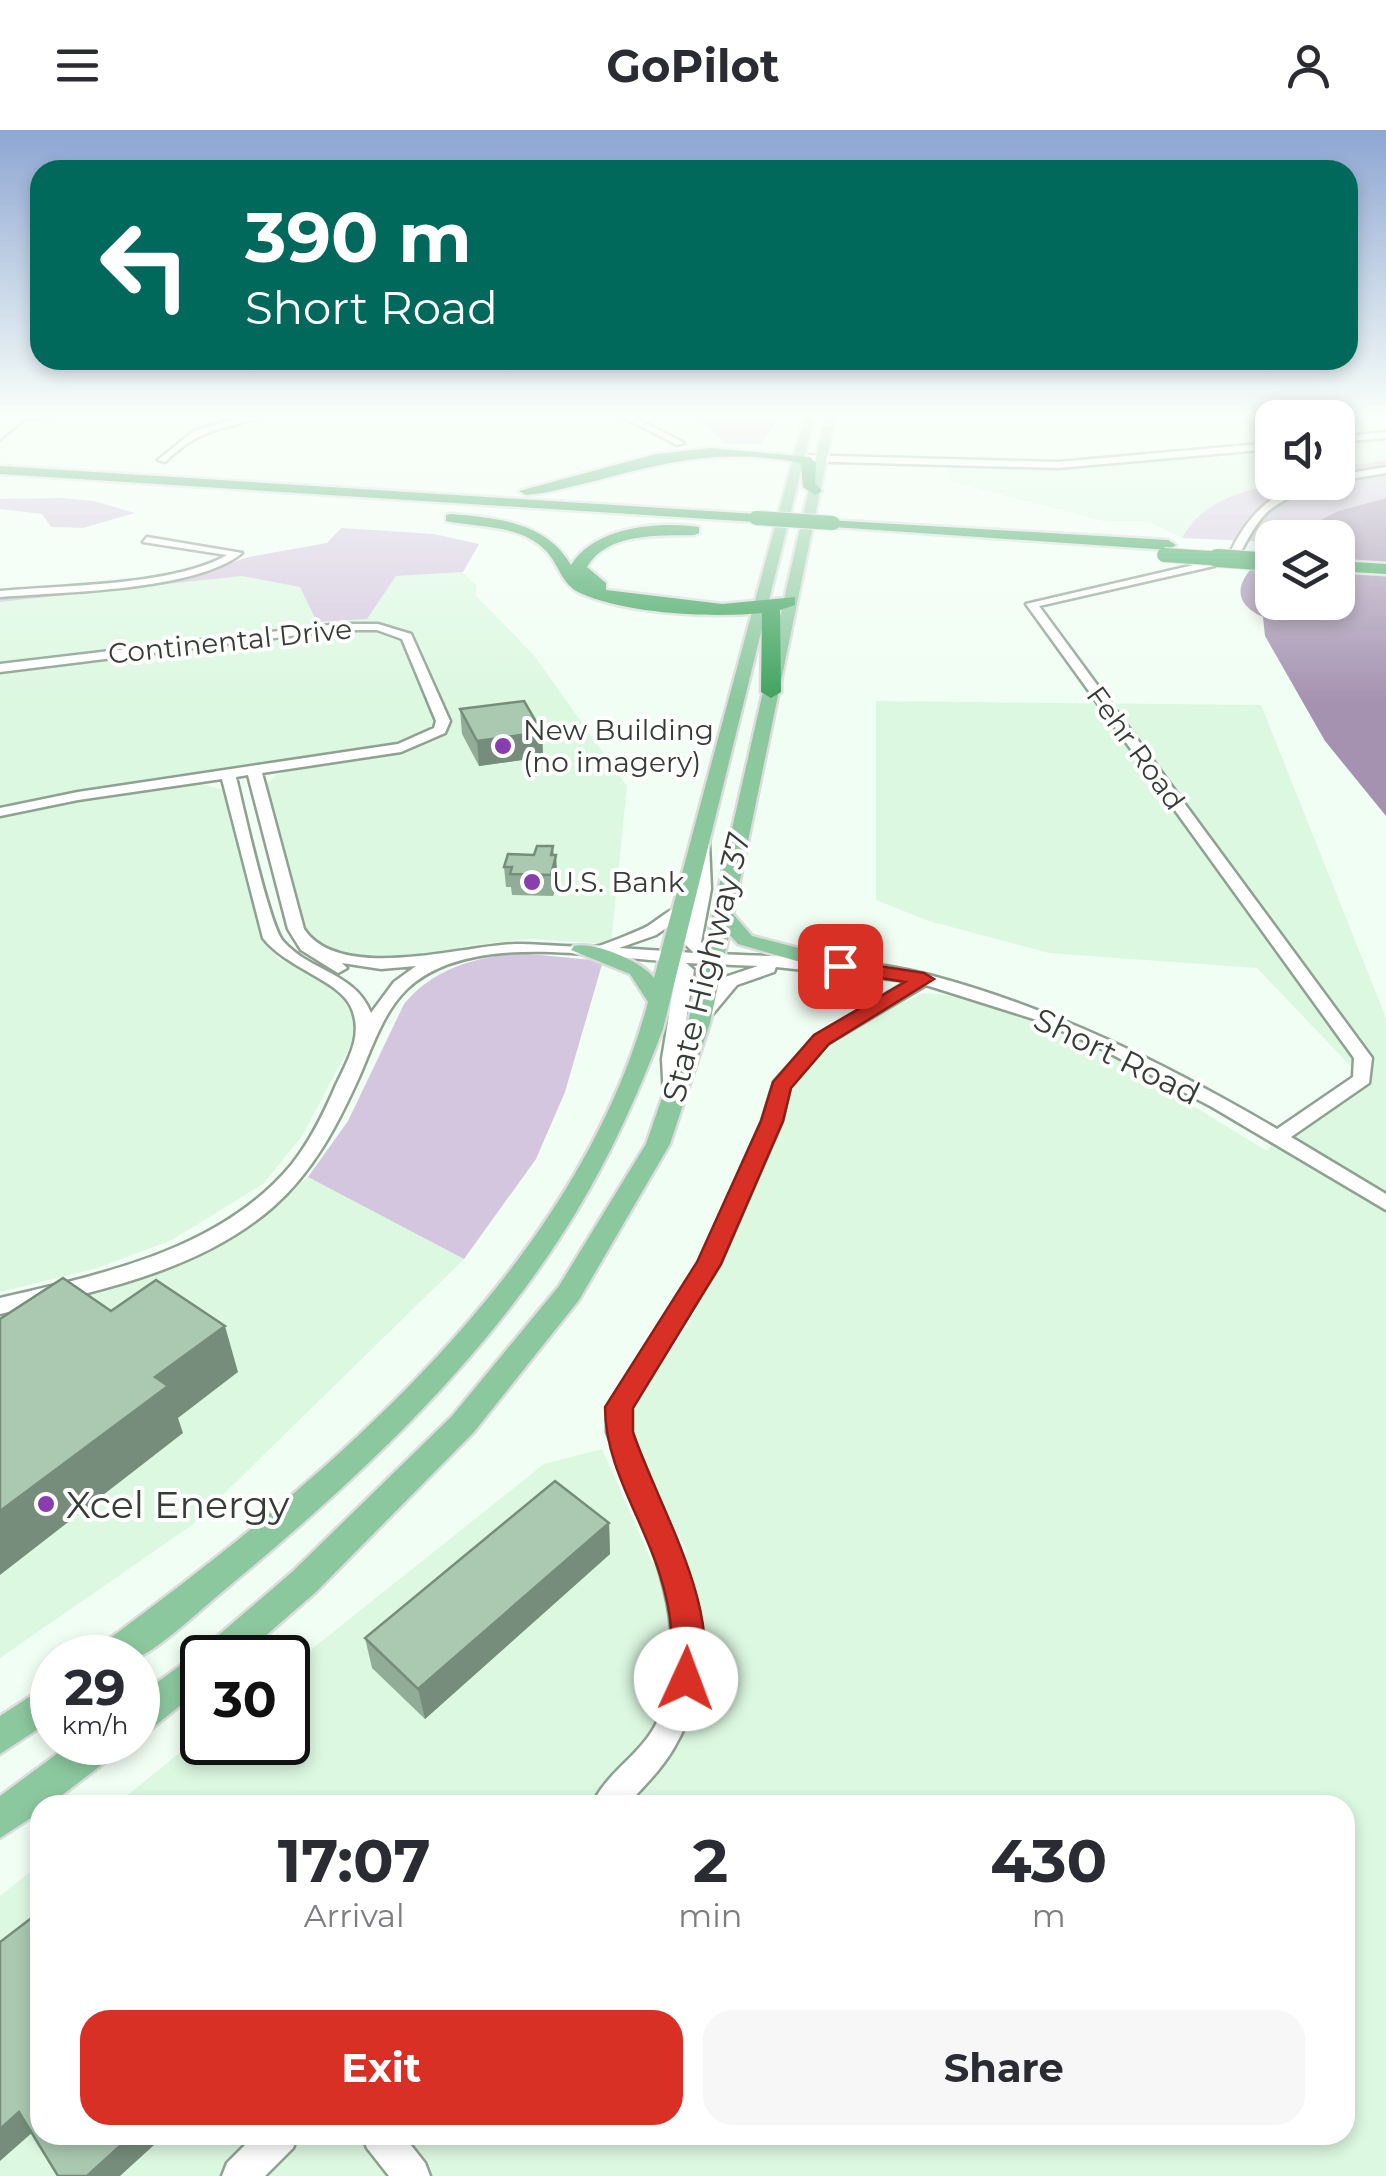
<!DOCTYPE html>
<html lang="en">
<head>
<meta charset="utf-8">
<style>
  :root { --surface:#fff; --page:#f7f7f7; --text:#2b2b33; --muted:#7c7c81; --accent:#d93025 }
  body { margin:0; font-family:Montserrat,sans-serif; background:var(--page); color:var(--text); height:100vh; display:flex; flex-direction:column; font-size:38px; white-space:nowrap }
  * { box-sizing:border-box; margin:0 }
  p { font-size:32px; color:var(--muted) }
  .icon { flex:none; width:55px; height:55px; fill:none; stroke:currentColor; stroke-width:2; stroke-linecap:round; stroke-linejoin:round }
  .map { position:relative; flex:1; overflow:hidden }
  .details { position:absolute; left:30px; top:1665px; width:1325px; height:350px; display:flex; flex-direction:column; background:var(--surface); border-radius:30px; box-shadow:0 5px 15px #0003 }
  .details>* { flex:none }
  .banner { position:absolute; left:30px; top:30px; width:1328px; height:210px; border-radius:30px; box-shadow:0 5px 15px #0003; background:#00695c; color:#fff; overflow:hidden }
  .fabs { position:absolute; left:1255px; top:270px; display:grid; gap:20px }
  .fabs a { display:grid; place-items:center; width:100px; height:100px; border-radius:20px; background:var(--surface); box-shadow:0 5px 15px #0003; font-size:50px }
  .speed { position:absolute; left:30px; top:1505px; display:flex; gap:20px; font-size:50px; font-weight:700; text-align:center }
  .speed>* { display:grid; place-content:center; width:130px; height:130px; border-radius:50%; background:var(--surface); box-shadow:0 5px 15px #0003; line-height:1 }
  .speed small { font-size:25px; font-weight:400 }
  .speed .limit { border:5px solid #111; border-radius:15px; background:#fff; color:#111 }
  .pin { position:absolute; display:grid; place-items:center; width:85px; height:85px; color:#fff; margin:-42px; border-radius:20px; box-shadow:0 5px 15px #0006 }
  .me { position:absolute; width:110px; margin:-55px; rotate:2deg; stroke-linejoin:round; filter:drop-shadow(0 0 8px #0008) }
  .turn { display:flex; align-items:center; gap:35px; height:210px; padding:0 50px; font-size:45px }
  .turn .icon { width:130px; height:130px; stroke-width:2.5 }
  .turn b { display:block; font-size:70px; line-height:85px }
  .eta { display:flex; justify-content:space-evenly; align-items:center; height:170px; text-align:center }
  .eta b { font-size:60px; font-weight:700; line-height:70px }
  .button { display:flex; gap:20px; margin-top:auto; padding:20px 50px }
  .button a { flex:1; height:115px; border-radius:30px; background:var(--accent); color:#fff; font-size:40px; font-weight:700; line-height:115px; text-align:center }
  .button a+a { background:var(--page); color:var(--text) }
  header { display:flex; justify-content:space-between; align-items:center; height:130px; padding:0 50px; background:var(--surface); font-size:45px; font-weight:700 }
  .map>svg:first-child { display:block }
  .built { fill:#dcf8e1 }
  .green { fill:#d5c6df }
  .water { fill:#a592b1 }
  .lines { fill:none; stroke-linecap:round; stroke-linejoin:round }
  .stream { stroke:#a592b1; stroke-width:2.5 }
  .minor-casing { stroke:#8fa292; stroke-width:5 }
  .major-casing { stroke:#dbdcdb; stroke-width:5 }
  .highway-casing { stroke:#dbdcdb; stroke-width:5 }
  .minor { fill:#fff; fill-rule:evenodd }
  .major { fill:#8cc89e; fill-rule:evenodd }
  .highway { fill:#3fa35e; fill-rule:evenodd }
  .highway-bridge-far1-casing { stroke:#dbdcdb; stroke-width:16; stroke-linecap:butt }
  .highway-bridge-casing { stroke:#dbdcdb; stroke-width:20; stroke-linecap:butt }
  .highway-bridge-far1 { stroke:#3fa35e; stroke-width:14 }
  .highway-bridge { stroke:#3fa35e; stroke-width:18 }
  .wall { fill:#92ad97 }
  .shaded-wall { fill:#778d7b }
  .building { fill:#aac9b0; stroke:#778d7b; stroke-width:2.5 }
  .route { fill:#d93025; stroke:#8d1f18; stroke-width:2.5 }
  .poi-dot { fill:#893dae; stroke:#fff; stroke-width:4 }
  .labels { text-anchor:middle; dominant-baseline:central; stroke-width:8; stroke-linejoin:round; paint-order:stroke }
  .far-street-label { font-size:28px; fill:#353d37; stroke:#fff }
  .far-poi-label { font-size:28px; fill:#353d37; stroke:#fff; text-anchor:start }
  .street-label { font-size:32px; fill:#353d37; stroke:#fff }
  .near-poi-label { font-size:38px; fill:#353d37; stroke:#fff; text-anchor:start }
</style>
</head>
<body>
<header><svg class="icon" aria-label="menu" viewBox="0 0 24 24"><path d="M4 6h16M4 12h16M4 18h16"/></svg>GoPilot<svg class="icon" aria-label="person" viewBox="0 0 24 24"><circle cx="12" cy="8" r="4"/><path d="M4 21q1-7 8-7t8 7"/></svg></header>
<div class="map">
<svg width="1386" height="2046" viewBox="0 0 1386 2046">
  <rect width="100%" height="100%" fill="#f1fef4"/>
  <g class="built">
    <path d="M 1386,307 L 1386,330 L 1338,338 L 1338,311 Z"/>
    <path d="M 1272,317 L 1272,352 L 1276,353 L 1188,399 L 1182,408 L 1149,392 L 1107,392 L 949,351 L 945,335 L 1116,332 Z"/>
    <path d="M 422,441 L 463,442 L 477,456 L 476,466 L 533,524 L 627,656 L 611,814 L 528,809 L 467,816 L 431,827 L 365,829 L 338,824 L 306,804 L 267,663 L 268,653 L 276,645 L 301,637 L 299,629 L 152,650 L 155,658 L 198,653 L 227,661 L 261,810 L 279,829 L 327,850 L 353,872 L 358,901 L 302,1006 L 263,1054 L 172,1110 L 94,1139 L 0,1162 L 0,472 L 242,446 L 300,457 L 348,489 L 367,489 L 396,446 Z"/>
    <path d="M 876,571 L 1261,575 L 1386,888 L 1386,2046 L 0,2046 L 0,1766 L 40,1734 L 40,2005 L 1345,2005 L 1345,1675 L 115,1675 L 202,1605 L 202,1612 L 288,1612 L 288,1538 L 544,1334 L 602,1319 L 652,1432 L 687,1423 L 633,1309 L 631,1278 L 688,1195 L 730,1117 L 792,959 L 804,940 L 845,905 L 895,876 L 923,863 L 969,868 L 1072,902 L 1267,1021 L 1277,1008 L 1362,948 L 1257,838 L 1049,823 L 929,791 L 876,770 Z"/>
    <path d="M 308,1047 L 464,1129 L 192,1395 L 0,1528 L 0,1187 L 108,1161 L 184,1134 L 241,1101 Z"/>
  </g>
  <g class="green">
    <path d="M 695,284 L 781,284 L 761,314 L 725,314 Z"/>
    <path d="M 1386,330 L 1386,368 L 1338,381 L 1288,407 L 1272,408 L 1272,412 L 1182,408 C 1212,354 1283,353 1338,352 L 1338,338 Z"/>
    <path d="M 62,368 L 94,371 L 135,383 L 83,398 L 51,397 L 42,384 L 0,379 L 0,369 Z"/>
    <path d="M 341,398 L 434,404 L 479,414 L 463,442 L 396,446 L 367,489 L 317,492 L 300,457 L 242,446 L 0,472 L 0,467 L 190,446 L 249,427 L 327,413 Z"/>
    <path d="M 519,823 L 603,831 L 565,962 L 536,1029 L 464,1129 L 308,1047 L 348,991 L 404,874 C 434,838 474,828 519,823 Z"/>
  </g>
  <path class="water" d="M 1386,368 L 1386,686 L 1325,611 L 1265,506 L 1263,487 C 1221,468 1246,440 1272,419 L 1272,472 L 1338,472 L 1338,408 L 1288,407 L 1338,381 Z"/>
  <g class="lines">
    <path class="stream" d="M 0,311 L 25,290 L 85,284"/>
    <defs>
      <g id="minor">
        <path d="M 249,284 L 271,284 C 226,300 203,295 165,332 L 158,330 L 194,301 Z"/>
        <path d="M 617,284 L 628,284 L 684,313 L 677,315 Z"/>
        <path d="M 1386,302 L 1386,308 L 1338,312 L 1338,307 Z"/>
        <path d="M 1272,313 L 1272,319 L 1058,338 L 799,331 L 795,328 L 799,325 L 1058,332 Z"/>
        <path d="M 1386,337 L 1386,343 L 1338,351 L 1338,345 Z"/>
        <path d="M 1308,352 L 1324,352 C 1267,379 1267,372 1236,431 L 1039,476 L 1372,928 L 1369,953 L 1291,1007 L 1386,1064 L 1386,1080 L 1212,977 L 1096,916 L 1037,890 L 926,855 L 827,914 L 790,957 L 782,991 L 720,1134 L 631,1278 L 631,1302 C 668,1401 736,1512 675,1616 C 663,1638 644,1656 627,1675 L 592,1675 C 606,1642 643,1624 658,1590 C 700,1494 639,1392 607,1302 L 607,1277 L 699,1133 L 762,991 L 774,952 L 815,906 L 908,851 L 776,837 L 774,842 L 737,855 L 706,892 L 700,893 L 691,888 L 725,847 L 758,836 L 686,833 L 694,840 L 680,929 L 684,967 L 674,973 L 664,967 L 662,929 L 676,841 L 664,831 C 589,826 467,802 407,859 C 384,881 372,917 360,945 C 338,994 314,1041 273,1077 C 199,1142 93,1162 0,1184 L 0,1168 C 103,1144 221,1120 292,1034 C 311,1010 324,983 336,955 C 348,929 364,905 351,877 C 339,850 286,838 263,808 L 222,649 L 78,670 L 0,686 L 0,678 L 78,662 L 398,614 L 434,598 L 436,591 L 402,509 L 377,500 L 339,500 L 0,542 L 0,534 L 339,494 L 378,494 L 411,504 L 450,591 L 445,603 L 401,622 L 262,643 L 304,799 C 340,853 460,816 515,814 C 531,813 589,819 599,816 C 608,813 639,801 648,796 C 659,789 668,780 680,776 L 688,781 L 686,784 L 656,805 L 619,818 L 694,823 L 684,813 L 695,759 L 693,713 L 701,708 L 709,713 L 711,759 L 701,812 L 716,824 C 787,827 860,827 929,845 C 1054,878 1166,934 1277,999 L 1353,947 L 1354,928 L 1026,474 L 1228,427 C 1246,388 1267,365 1308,352 ZM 248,645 L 288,799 L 301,820 L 338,843 L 347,838 L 342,833 L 381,839 L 416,836 L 394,852 L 371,883 C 355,842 310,842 283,811 C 269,795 243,675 236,647 Z"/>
        <path d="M 147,407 L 242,423 C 196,461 61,462 0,467 L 0,461 C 62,455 174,456 227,425 L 143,412 Z"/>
        <path d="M 255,2005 L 298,2005 L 293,2018 L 265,2046 L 222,2046 L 227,2033 Z"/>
        <path d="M 362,2005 L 403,2005 L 425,2033 L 430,2046 L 389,2046 L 367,2018 Z"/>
      </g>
      <g id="major">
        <path d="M 805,284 L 815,284 L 663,899 C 638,964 611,1025 575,1084 C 485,1232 354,1353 222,1462 C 204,1477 158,1520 138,1527 C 127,1531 105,1528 93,1528 L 98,1517 C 316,1357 575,1145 648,872 L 630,844 L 571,820 L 574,816 C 594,811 643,832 654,848 Z"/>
        <path d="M 826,284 L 836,284 L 733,784 L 752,806 L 848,831 L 851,836 L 848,841 L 832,841 L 738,814 L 729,804 L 710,893 L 670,1014 L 579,1170 L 474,1302 L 316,1462 L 240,1528 L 202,1528 L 202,1558 L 151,1599 L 138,1604 L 138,1566 L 199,1522 L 292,1442 L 452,1286 L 559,1156 L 646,1014 L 688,893 Z"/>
        <path d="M 52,1552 L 52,1590 L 0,1624 L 0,1586 Z"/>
        <path d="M 73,1612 L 121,1612 L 116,1624 L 49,1675 L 40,1675 L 40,1682 L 0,1708 L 0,1666 Z"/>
      </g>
      <g id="highway">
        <path d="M 711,318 L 810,327 L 816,333 L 815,353 L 822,361 L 815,365 L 803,357 L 801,333 C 698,313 639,343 543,363 L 526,365 L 519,361 L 656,324 Z"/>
        <path d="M 0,336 L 756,384 L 763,388 L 756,392 L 0,344 Z"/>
        <path d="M 451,384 C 497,388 546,392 571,435 C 594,397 658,391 699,397 L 699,403 L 694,405 C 659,406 607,402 587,437 L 606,453 L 606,460 L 722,474 L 795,467 L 795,475 L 780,480 L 781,562 L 771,568 L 761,562 L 762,483 C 713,488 626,484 580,463 C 562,455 559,435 547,422 C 522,394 479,398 446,391 L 446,385 Z"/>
        <path d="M 828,390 L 1168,410 L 1176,415 L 1168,420 L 833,397 L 828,396 Z"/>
        <path d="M 1338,431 L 1386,434 L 1386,444 L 1338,441 Z"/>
      </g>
    </defs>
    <use href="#minor" class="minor-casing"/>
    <use href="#major" class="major-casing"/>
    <use href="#highway" class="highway-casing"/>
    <use href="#minor" class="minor"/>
    <use href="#major" class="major"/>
    <use href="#highway" class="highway"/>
    <defs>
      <g id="highway-bridge-far1">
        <path d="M 756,388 L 833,393"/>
        <path d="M 1164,425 L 1256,431"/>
      </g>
      <path id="highway-bridge" d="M 1217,428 L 1272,432"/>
    </defs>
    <use href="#highway-bridge-far1" class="highway-bridge-far1-casing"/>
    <use href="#highway-bridge" class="highway-bridge-casing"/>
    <use href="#highway-bridge-far1" class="highway-bridge-far1"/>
    <use href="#highway-bridge" class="highway-bridge"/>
  </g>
  <g class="wall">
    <path d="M 460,579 L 542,602 L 543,627 L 479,636 L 462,604 Z"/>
    <path d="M 556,725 L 557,746 L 553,766 L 512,765 L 511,757 L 506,757 L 504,737 Z"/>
    <path d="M 609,1393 L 610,1424 L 425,1589 L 372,1538 L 365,1508 Z"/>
  </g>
  <g class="shaded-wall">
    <path d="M 542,602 L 543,627 L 479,636 L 477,611 Z"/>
    <path d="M 553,716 L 554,731 L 556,725 L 557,746 L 553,766 L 551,725 Z"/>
    <path d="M 225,1196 L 238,1242 L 178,1288 L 183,1303 L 0,1445 L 0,1381 L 155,1247 Z"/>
    <path d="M 609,1393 L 610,1424 L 425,1589 L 418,1559 Z"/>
    <path d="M 19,1982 L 34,2001 L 0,2031 L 0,1999 Z"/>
    <path d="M 132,2005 L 165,2005 L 120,2046 L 87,2046 Z"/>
  </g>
  <g class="building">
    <path d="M 524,571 L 542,602 L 477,611 L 460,579 Z"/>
    <path d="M 537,716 L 553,716 L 551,725 L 556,725 L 551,745 L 510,744 L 512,737 L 504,737 L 508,724 L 534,725 Z"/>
    <path d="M 63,1148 L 111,1181 L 156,1150 L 225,1196 L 155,1247 L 168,1256 L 0,1381 L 0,1189 Z"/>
    <path d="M 555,1351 L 609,1393 L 418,1559 L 365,1508 Z"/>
    <path d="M 38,1783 L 40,1786 L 40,2005 L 132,2005 L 87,2046 L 58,2046 L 19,1982 L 0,1999 L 0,1812 Z"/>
  </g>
  <linearGradient id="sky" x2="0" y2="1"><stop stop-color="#8da6d2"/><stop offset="0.5" stop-color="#f9fffa"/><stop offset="1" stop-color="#f9fffa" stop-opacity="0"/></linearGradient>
  <rect width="1386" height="571" fill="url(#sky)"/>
  <path class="route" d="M 840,830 L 924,843 L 934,849 L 829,914 L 791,958 L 783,991 L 721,1134 L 633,1278 L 633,1302 C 655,1370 729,1489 697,1560 L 686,1564 L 674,1560 C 665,1540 673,1519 671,1499 C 670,1482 665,1461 660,1445 C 643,1389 605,1337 605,1277 L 697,1132 L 761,991 L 773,952 L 814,905 L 905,852 L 833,840 L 831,836 Z"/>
  <g class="poi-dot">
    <circle cx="503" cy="616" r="10"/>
    <circle cx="532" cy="752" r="10"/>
    <circle cx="46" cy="1374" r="10"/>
  </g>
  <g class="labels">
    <g class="far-street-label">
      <text transform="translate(230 511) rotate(-6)">Continental Drive</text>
      <text transform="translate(1136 618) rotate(54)">Fehr Road</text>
    </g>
    <g class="far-poi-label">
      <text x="523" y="600">New Building<tspan x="523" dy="32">(no imagery)</tspan></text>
      <text x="552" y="752">U.S. Bank</text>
    </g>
    <g class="street-label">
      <text transform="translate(706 837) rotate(-76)">State Highway 37</text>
      <text transform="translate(1117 926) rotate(26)">Short Road</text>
    </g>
    <g class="near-poi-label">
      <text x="66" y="1374">Xcel Energy</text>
    </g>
  </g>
</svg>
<div class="fabs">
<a><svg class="icon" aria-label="sound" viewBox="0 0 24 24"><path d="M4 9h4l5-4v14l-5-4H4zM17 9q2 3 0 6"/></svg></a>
<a><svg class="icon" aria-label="layers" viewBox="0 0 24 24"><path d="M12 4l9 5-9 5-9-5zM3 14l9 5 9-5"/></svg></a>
</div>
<div class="speed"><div>29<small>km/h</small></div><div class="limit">30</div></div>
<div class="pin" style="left:840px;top:836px;background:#d93025"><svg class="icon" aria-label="arrive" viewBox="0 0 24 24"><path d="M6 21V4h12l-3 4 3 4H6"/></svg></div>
<svg class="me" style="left:686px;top:1549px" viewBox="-20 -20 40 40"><circle r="19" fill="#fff"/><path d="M0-13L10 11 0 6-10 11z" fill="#d93025"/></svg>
<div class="banner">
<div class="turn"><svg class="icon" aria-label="left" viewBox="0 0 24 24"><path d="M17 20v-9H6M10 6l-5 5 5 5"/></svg><div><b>390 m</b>Short Road</div></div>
</div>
<section class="details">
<div class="eta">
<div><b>17:07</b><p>Arrival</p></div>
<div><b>2</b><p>min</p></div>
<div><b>430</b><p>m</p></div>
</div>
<div class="button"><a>Exit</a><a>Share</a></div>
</section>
</div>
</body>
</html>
